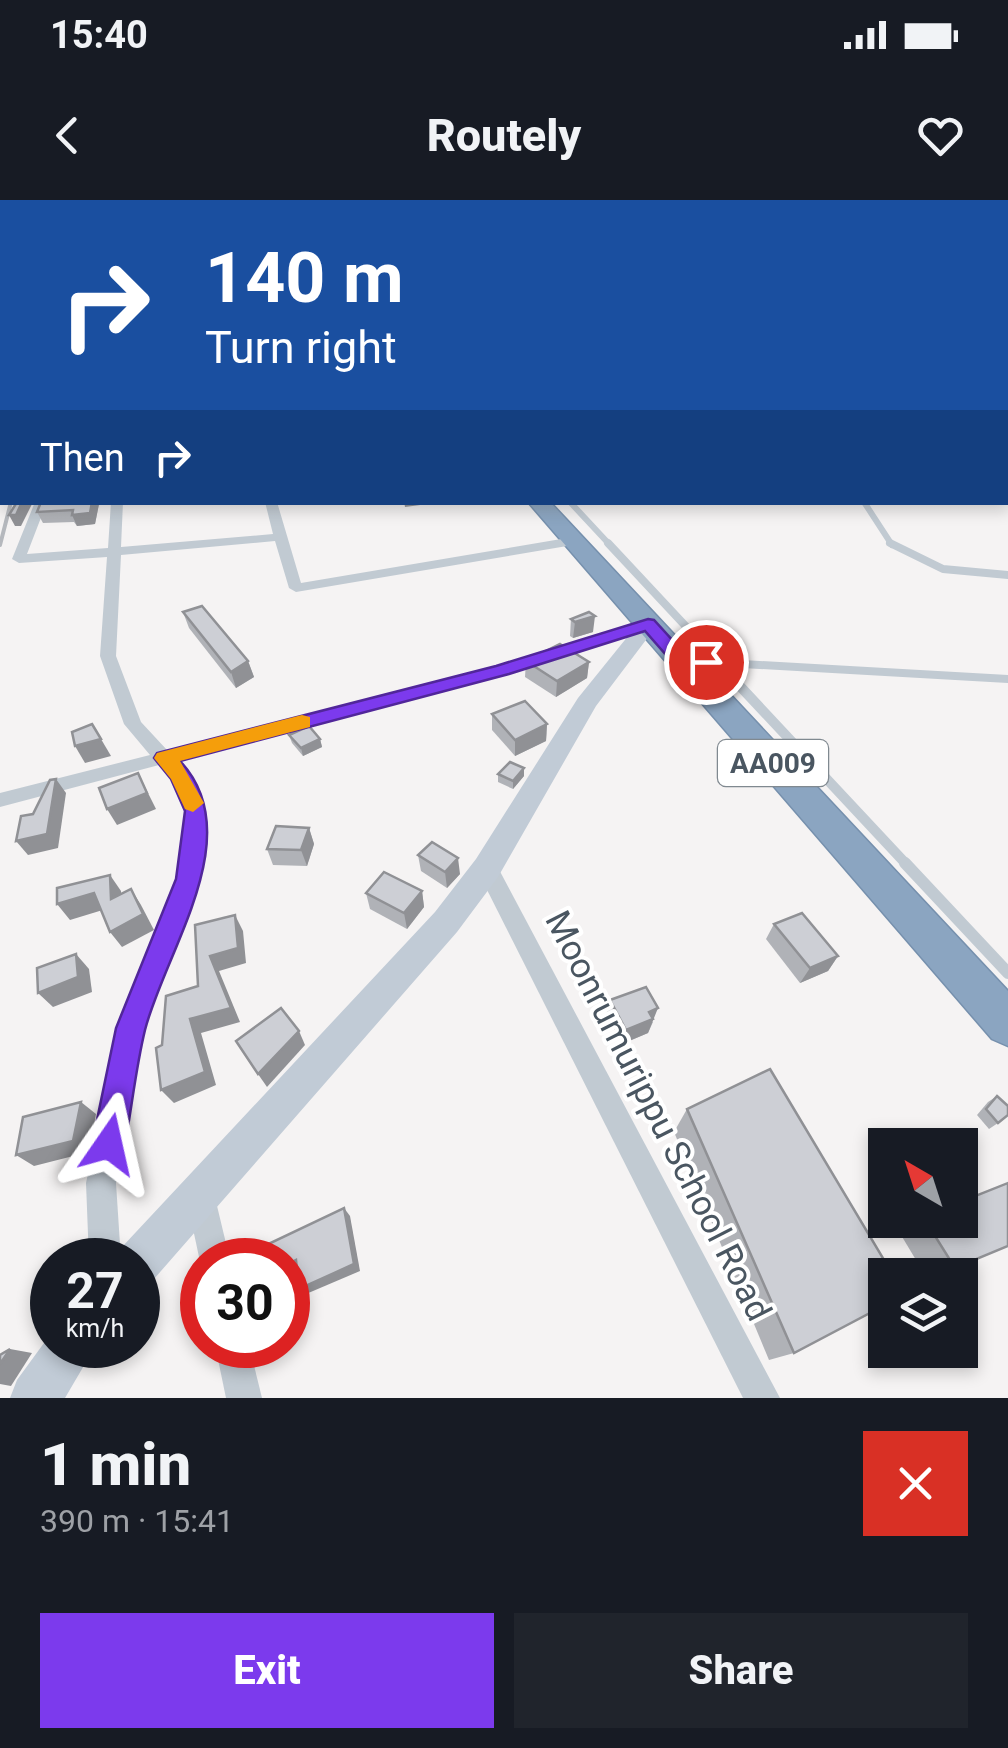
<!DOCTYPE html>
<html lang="en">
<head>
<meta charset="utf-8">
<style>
  :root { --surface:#171b24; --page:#20242c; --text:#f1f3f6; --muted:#9ea1a6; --accent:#7c3aed }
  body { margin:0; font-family:Roboto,sans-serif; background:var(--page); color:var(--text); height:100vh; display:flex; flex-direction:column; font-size:38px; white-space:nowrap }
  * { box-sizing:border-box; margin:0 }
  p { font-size:32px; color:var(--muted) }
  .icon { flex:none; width:55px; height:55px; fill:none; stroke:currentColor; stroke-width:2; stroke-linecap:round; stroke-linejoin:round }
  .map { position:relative; height:1198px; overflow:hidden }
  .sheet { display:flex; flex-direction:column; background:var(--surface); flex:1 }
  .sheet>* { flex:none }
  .banner { position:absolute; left:0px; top:0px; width:1010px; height:305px; box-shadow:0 5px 15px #0003; background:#1a4fa0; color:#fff; overflow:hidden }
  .needle { width:65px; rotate:321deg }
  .controls { position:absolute; left:868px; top:928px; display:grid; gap:20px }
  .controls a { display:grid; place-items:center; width:110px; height:110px; border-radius:0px; background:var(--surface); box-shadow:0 5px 15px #0003; font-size:50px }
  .speed { position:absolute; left:30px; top:1038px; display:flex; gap:20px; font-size:50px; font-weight:700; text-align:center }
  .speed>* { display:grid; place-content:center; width:130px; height:130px; border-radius:50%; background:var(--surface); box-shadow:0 5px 15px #0003; line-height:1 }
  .speed small { font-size:25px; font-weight:400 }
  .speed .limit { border:15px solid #d22; background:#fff; color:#111 }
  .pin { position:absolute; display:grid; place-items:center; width:85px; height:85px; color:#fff; margin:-42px; border:5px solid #fff; border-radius:50%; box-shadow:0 2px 10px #0007 }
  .me { position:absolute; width:110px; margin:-55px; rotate:11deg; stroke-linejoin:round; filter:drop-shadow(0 0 8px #0008) }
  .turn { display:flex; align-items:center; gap:35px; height:210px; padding:0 40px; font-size:45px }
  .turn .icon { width:130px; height:130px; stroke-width:2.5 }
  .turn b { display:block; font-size:70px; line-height:85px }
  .then { display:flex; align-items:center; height:95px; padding:0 40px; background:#0003; gap:20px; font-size:38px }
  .round { display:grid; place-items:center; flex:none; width:105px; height:105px; border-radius:0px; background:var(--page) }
  .headline { display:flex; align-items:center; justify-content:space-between; height:170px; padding:0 40px }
  h1 { font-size:60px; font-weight:800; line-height:75px }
  .primary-button { display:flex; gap:20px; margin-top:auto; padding:20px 40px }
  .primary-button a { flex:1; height:115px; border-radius:0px; background:var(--accent); color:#fff; font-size:40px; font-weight:800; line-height:115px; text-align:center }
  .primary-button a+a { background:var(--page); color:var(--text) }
  .status { display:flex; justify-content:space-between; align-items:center; height:70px; padding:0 50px; background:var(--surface); direction:ltr }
  .status svg { height:28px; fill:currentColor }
  header { display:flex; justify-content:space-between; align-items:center; height:130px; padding:0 40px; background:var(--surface); font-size:45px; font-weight:800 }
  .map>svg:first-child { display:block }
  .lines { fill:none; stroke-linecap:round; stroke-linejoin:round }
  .highway-casing { stroke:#7690ad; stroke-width:3 }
  .lane-far3 { stroke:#c1cad2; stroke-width:6 }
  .lane-far2 { stroke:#c1cad2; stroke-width:8 }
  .lane-far1 { stroke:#c1cad2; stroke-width:10 }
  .lane { stroke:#c1cad2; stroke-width:12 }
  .street { fill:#c1cad2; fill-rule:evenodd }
  .secondary { fill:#c1cbd6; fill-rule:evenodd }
  .highway { fill:#8ba5c1; fill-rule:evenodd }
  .rail { stroke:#b5b8bd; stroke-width:4 }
  .wall { fill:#b0b2b7 }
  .shaded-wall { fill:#909195 }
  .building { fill:#cdcfd5; stroke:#909195; stroke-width:2.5 }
  .route { fill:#7c3aed; stroke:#51269a; stroke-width:2.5 }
  .slow { fill:#f59e0b }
  .labels { text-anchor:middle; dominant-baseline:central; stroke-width:8; stroke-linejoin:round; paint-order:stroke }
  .shield { fill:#fff; stroke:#808990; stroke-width:2.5 }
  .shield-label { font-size:28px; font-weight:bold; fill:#4a5661 }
  .near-street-label { font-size:35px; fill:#4a5661; stroke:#fff }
</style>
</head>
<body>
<div class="status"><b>15:40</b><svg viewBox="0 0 49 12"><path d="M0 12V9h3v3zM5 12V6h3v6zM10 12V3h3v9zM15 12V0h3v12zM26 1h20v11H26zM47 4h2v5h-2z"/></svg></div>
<header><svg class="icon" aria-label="back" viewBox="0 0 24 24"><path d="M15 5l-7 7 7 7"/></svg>Routely<svg class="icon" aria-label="heart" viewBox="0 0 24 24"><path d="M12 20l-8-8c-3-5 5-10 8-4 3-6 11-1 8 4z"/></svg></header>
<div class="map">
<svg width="1008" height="1198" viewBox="0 0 1008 1198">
  <rect width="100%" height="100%" fill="#f5f3f3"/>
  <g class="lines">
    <defs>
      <path id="highway" d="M 528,302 L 550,302 L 1008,791 L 1008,846 L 992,839 Z"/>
    </defs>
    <use href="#highway" class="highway-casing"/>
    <g class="lane-far3">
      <path d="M 570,302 L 610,345"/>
      <path d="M 864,302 L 892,345"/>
    </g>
    <g class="lane-far2">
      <path d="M 608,343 L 693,434 L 731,463 L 738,485"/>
      <path d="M 890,343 L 943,369 L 1008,375"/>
      <path d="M 690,461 L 1008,479"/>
    </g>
    <path class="lane-far1" d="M 737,483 L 908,666"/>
    <path class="lane" d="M 905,663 L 1008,773"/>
    <g class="street">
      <path d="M 35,302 L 47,302 L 27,354 L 108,348 L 111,302 L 123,302 L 121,347 L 273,334 L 265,302 L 277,302 L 301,383 L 573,337 L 580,341 L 573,345 L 296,392 L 289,388 L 275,341 L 121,355 L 116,456 L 141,522 L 167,550 L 496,466 L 643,421 L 648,419 L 656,424 L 508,474 L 177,561 L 190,576 L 206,611 L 200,679 L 144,828 L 116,983 L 121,1060 L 89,1060 L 86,983 L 118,828 L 178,679 L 186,611 L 172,579 L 159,565 L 0,607 L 0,593 L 150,555 L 124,524 L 100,456 L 107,357 L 19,363 L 12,359 Z"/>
      <path d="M 487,659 L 495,662 L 780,1198 L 743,1198 L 476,668 L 479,662 Z"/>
      <path d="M 201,981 L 212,985 L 230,1060 L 202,1060 L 202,1071 L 186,996 L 190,985 Z"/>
      <path d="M 215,1145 L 249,1145 L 262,1198 L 226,1198 Z"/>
    </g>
    <g class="secondary">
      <path d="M 648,418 L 658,424 L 596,506 L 498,677 L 457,732 L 154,1079 L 138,1085 L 138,1060 L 117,1060 L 122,1047 L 435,712 L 476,659 L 578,498 L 641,420 Z"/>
      <path d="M 52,1132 L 52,1145 L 96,1145 L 65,1198 L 10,1198 L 17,1180 Z"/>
    </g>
    <use href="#highway" class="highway"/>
    <path class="rail" d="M 0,345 L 11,302"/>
  </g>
  <g class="wall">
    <path d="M 41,302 L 101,302 L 99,304 L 95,324 L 77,326 L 74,322 L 43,323 L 37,312 Z"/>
    <path d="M 183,412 L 248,461 L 254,477 L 236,488 L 189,428 Z"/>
    <path d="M 571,419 L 593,432 L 573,438 L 570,436 Z"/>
    <path d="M 526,461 L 589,462 L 587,478 L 556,497 L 525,477 Z"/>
    <path d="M 492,514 L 547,524 L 546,541 L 515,556 L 492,530 Z"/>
    <path d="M 289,535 L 320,539 L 322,547 L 303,556 L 292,543 Z"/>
    <path d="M 498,574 L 524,576 L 513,589 L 498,582 Z"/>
    <path d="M 309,628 L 314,644 L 307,666 L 273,665 L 267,649 Z"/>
    <path d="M 418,655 L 460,674 L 447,688 L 421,671 Z"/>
    <path d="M 422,691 L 424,707 L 407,729 L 370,709 L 366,693 Z"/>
    <path d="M 774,724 L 838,756 L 828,771 L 800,783 L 766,739 Z"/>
    <path d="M 610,800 L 653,822 L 648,833 L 622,844 L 606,815 Z"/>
    <path d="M 997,896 L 998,923 L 989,929 L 977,915 L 988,902 Z"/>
    <path d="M 687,909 L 794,1153 L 769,1160 L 674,932 Z"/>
    <path d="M 917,1020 L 960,1020 L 1008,1046 L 936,1075 L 925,1075 L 898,1030 Z"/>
  </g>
  <g class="shaded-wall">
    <path d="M 18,302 L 33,302 L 21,326 L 15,326 L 9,315 Z"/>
    <path d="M 92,302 L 101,302 L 99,304 L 95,324 L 77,326 L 72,315 Z"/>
    <path d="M 404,302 L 428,302 L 428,304 L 405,307 Z"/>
    <path d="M 595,416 L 593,432 L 573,438 L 575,422 Z"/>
    <path d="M 248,461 L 254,477 L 236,488 L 231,472 Z"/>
    <path d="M 589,462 L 587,478 L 556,497 L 557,481 Z"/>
    <path d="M 547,524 L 546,541 L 515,556 L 515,540 Z"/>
    <path d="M 101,539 L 111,556 L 85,563 L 75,546 Z"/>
    <path d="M 320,539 L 322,547 L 303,556 L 301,548 Z"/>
    <path d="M 524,568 L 524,576 L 513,589 L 513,581 Z"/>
    <path d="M 138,573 L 156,609 L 117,625 L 107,609 Z"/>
    <path d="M 56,579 L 66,593 L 58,648 L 28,655 L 16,641 Z"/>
    <path d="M 309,628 L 314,644 L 307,666 L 301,650 Z"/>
    <path d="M 458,658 L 460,674 L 447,688 L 445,672 Z"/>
    <path d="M 110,675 L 121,691 L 122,715 L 111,699 Z"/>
    <path d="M 131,689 L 141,705 L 154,730 L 122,747 L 110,732 Z"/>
    <path d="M 422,691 L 424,707 L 407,729 L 404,713 Z"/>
    <path d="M 94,693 L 106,709 L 70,720 L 57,704 Z"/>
    <path d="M 235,715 L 243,731 L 246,763 L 219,771 L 240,822 L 201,833 L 216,885 L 174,903 L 161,890 L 190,819 L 210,756 Z"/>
    <path d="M 76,754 L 89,769 L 92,792 L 53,807 L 38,793 Z"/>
    <path d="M 838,756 L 828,771 L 800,783 L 810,768 Z"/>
    <path d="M 658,808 L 648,833 L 622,844 L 626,830 L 649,812 Z"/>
    <path d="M 299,831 L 305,845 L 267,887 L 258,874 Z"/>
    <path d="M 81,902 L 96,914 L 89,952 L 34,966 L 16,955 Z"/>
    <path d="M 344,1008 L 350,1016 L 360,1071 L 306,1094 L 299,1089 Z"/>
    <path d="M 296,1060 L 304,1066 L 288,1074 L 288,1064 Z"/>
    <path d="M 10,1149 L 32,1153 L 11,1186 L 0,1184 L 0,1164 Z"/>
  </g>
  <g class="building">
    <path d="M 17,302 L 22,302 L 16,315 L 9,315 Z"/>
    <path d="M 41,302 L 92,302 L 90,313 L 72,315 L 73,310 L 37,312 Z"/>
    <path d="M 202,406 L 248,461 L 231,472 L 183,412 Z"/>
    <path d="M 589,412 L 595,416 L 575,422 L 571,419 Z"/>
    <path d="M 560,444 L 589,462 L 557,481 L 526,461 Z"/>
    <path d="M 525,501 L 547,524 L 515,540 L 492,514 Z"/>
    <path d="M 92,524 L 101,539 L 75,546 L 72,532 Z"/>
    <path d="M 309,526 L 320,539 L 301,548 L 289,535 Z"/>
    <path d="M 510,562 L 524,568 L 513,581 L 498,574 Z"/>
    <path d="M 138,573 L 147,593 L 107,609 L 99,588 Z"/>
    <path d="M 56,579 L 47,634 L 16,641 L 21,616 L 33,614 L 50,580 Z"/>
    <path d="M 276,626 L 309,628 L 301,650 L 267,649 Z"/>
    <path d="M 432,642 L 458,658 L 445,672 L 418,655 Z"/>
    <path d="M 384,672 L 422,691 L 404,713 L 366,693 Z"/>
    <path d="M 110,675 L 111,699 L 131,689 L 143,714 L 110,732 L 94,693 L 57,704 L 57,688 Z"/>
    <path d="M 802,713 L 838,756 L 810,768 L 774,724 Z"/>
    <path d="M 235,715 L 238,748 L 210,756 L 231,808 L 190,819 L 205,872 L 161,890 L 156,848 L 162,845 L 166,796 L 198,786 L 195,725 Z"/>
    <path d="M 76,754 L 78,777 L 38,793 L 37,768 Z"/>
    <path d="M 646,787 L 658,808 L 649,812 L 653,819 L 626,830 L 610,800 Z"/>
    <path d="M 281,808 L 299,831 L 258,874 L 236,841 Z"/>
    <path d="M 770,869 L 893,1075 L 885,1075 L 885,1105 L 794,1153 L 687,909 Z"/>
    <path d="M 997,896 L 1008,906 L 1008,915 L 998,923 L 986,909 Z"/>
    <path d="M 81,902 L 73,941 L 16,955 L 23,917 Z"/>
    <path d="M 1008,983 L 1008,1046 L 955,1068 L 925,1020 L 960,1020 L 960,1002 Z"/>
    <path d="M 344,1008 L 354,1064 L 299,1089 L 296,1060 L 288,1064 L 288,1060 L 264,1060 L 262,1047 Z"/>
    <path d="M 10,1149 L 0,1164 L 0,1155 Z"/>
  </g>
  <linearGradient id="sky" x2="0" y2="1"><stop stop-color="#85c3ea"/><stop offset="0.47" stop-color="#fafafa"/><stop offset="1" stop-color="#fafafa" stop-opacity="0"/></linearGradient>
  <rect width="1008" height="319" fill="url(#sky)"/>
  <path class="route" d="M 648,419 L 654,420 L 686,455 L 706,456 L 715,462 L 706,467 L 674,464 L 645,431 L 509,474 L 180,561 C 250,635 165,751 145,830 C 136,867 132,906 125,944 L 121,956 L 109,961 L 97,956 L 92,944 L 116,828 L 176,679 L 185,611 L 171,579 L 154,558 L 157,553 L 496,466 Z"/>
  <path class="slow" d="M 302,515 L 310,517 L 310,527 L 180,561 L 204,603 L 193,612 L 185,609 L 171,579 L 154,558 L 157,553 Z"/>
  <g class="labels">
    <rect class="shield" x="718" y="540" width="110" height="46" rx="8"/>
    <g class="shield-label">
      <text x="773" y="563">AA009</text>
    </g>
    <g class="near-street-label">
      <text transform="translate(658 916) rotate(63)">Moonrumurippu School Road</text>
    </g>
  </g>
</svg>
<div class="controls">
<a><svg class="needle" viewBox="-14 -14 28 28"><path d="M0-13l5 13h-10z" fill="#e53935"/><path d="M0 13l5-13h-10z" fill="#9ea1a6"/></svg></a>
<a><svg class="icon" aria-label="layers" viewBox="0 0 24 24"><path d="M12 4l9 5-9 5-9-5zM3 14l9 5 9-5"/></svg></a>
</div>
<div class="speed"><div>27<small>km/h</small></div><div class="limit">30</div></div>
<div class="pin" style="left:706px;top:462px;background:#d93025"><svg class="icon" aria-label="arrive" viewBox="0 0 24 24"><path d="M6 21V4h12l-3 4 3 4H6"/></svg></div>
<svg class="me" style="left:109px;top:944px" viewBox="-20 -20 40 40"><path d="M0-17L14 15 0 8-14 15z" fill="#7c3aed" stroke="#fff" stroke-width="4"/></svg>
<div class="banner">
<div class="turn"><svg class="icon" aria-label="right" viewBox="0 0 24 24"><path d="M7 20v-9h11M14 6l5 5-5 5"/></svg><div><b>140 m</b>Turn right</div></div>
<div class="then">Then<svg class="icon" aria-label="right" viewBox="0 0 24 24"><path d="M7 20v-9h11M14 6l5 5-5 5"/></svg></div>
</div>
</div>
<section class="sheet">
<div class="headline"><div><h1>1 min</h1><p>390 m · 15:41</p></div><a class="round" style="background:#d93025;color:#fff"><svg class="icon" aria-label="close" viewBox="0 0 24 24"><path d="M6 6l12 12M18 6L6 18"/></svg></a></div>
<div class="primary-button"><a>Exit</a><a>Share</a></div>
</section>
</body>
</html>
